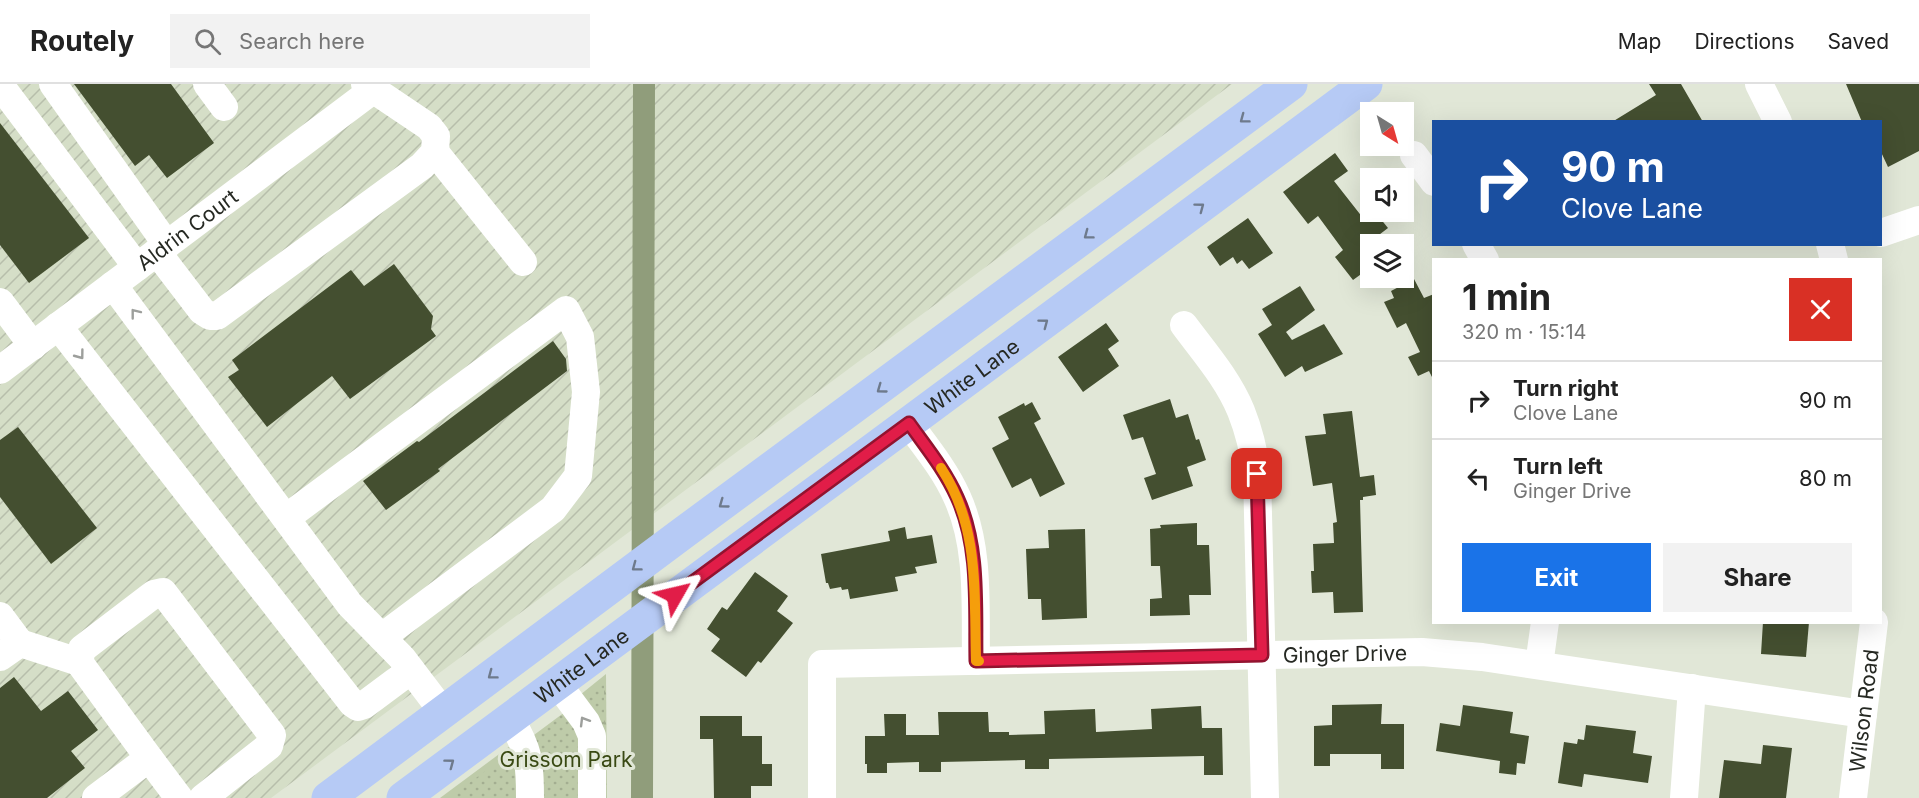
<!DOCTYPE html>
<html lang="en">
<head>
<meta charset="utf-8">
<style>
  :root { --surface:#fff; --page:#f2f2f2; --text:#222; --muted:#767676; --line:#e0e0e0; --accent:#1a73e8 }
  body { margin:0; font-family:Inter,sans-serif; background:var(--page); color:var(--text); height:100vh; display:flex; flex-direction:column; font-size:22px; white-space:nowrap }
  * { box-sizing:border-box; margin:0 }
  p { font-size:20px; color:var(--muted) }
  .icon { flex:none; width:33px; height:33px; fill:none; stroke:currentColor; stroke-width:2; stroke-linecap:round; stroke-linejoin:round }
  .map { position:relative; flex:1; overflow:hidden }
  .details { position:absolute; left:1432px; top:174px; width:450px; height:366px; display:flex; flex-direction:column; background:var(--surface); border-radius:0px; box-shadow:0 6px 24px #0002 }
  .details>* { flex:none }
  .top-card { position:absolute; left:1432px; top:36px; width:450px; height:126px; border-radius:0px; box-shadow:0 6px 24px #0002; background:#1a4fa0; color:#fff; overflow:hidden }
  .needle { width:39px; rotate:143deg }
  .fabs { position:absolute; left:1360px; top:18px; display:grid; gap:12px }
  .fabs a { display:grid; place-items:center; width:54px; height:54px; border-radius:0px; background:var(--surface); box-shadow:0 6px 24px #0002; font-size:30px }
  .pin { position:absolute; display:grid; place-items:center; width:51px; height:51px; color:#fff; margin:-26px; border-radius:12px; box-shadow:0 3px 9px #0006 }
  .me { position:absolute; width:66px; margin:-33px; rotate:53deg; stroke-linejoin:round; filter:drop-shadow(0 0 4px #0008) }
  .turn { display:flex; align-items:center; gap:21px; height:126px; padding:0 30px; font-size:27px }
  .turn .icon { width:78px; height:78px; stroke-width:2.5 }
  .turn b { display:block; font-size:42px; line-height:51px }
  .round { display:grid; place-items:center; flex:none; width:63px; height:63px; border-radius:0px; background:var(--page) }
  .headline { display:flex; align-items:center; justify-content:space-between; height:102px; padding:0 30px }
  h1 { font-size:36px; font-weight:700; line-height:45px }
  .button { display:flex; gap:12px; margin-top:auto; padding:12px 30px }
  .button a { flex:1; height:69px; border-radius:0px; background:var(--accent); color:#fff; font-size:24px; font-weight:700; line-height:69px; text-align:center }
  .button a+a { background:var(--page); color:var(--text) }
  ul { padding:0; list-style:none }
  li { display:flex; align-items:center; gap:18px; height:78px; padding:0 30px; border-top:2px solid var(--line) }
  li div { flex:1 }
  li b { display:block; font-size:22px }
  li em { font-style:normal }
  header { display:flex; align-items:center; gap:36px; box-sizing:border-box; height:84px; padding:0 30px; background:var(--surface); border-bottom:2px solid var(--line) }
  header strong { font-size:28px }
  nav { display:flex; gap:33px; margin-inline-start:auto; font-size:21px }
  .search { width:420px; height:54px; background:var(--page); display:flex; align-items:center; gap:15px; box-sizing:border-box; padding:0 21px; border-radius:0px; color:var(--muted); font-size:22px }
  .map>svg:first-child { display:block }
  .industrial { fill:url(#industrial-furrows) }
  .grass { fill:#becba9 }
  .forest { fill:url(#forest-firs) }
  .park { fill:url(#park-dots) }
  .lines { fill:none; stroke-linecap:round; stroke-linejoin:round }
  .canal { stroke:#909d7b; stroke-width:22 }
  .building { fill:#444f30 }
  .minor { stroke:#fff; stroke-width:28 }
  .major { stroke:#b6caf5; stroke-width:33 }
  .oneway { stroke:#6e7a8c }
  .oneway2 { stroke:#9d9f9c }
  .route-casing { stroke:#92132f; stroke-width:15 }
  .route { stroke:#e11d48; stroke-width:10 }
  .slow { stroke:#f59e0b; stroke-width:10 }
  .labels { text-anchor:middle; dominant-baseline:central; stroke-width:6; stroke-linejoin:round; paint-order:stroke }
  .street-label { font-size:21px; fill:#262923; stroke:#e1e7d7 }
  .park-label { font-size:21px; fill:#394913; stroke:#e1e7d7 }
</style>
</head>
<body>
<header>
<strong>Routely</strong>
<div class="search"><svg class="icon" aria-label="search" viewBox="0 0 24 24"><circle cx="10" cy="10" r="6"/><path d="M15 15l6 6"/></svg>Search here</div>
<nav><a>Map</a><a>Directions</a><a>Saved</a></nav>
</header>
<div class="map">
<svg width="1919" height="714" viewBox="0 0 1919 714">
  <defs>
    <pattern id="industrial-furrows" width="10" height="10" patternUnits="userSpaceOnUse" patternTransform="scale(1.5)"><rect width="10" height="10" fill="#d5dec7"/><path d="M-1 1l2-2M0 10L10 0M9 11l2-2" fill="none" stroke="#b7beab"/></pattern>
    <pattern id="forest-firs" width="22" height="20" patternUnits="userSpaceOnUse" patternTransform="scale(1.5)"><rect width="22" height="20" fill="#becba9"/><path d="M5 1l3.5 6h-7zM16 11l3.5 6h-7z" fill="#a3ae91"/></pattern>
    <pattern id="park-dots" width="8" height="8" patternUnits="userSpaceOnUse" patternTransform="scale(1.5)"><rect width="8" height="8" fill="#becba9"/><path d="M2 2h.1M6 6h.1" fill="none" stroke="#a3ae91" stroke-width="1.8" stroke-linecap="round"/></pattern>
  </defs>
  <rect width="100%" height="100%" fill="#e1e7d7"/>
  <path class="industrial" d="M 0,0 L 1232,0 L 271,714 L 0,714 Z"/>
  <path class="grass" d="M 510,662 L 517,672 L 517,714 L 440,714 Z"/>
  <path class="forest" d="M 606,590 L 607,714 L 597,714 L 575,615 Z"/>
  <path class="park" d="M 604,599 L 604,714 L 449,714 Z"/>
  <g class="lines">
    <path class="canal" d="M 642,714 L 644,0"/>
  </g>
  <g class="building">
    <path d="M 74,0 L 171,0 L 214,59 L 167,94 L 149,71 L 135,82 Z"/>
    <path d="M 1649,0 L 1681,0 L 1703,38 L 1612,38 L 1656,11 Z"/>
    <path d="M 1846,0 L 1919,0 L 1919,67 L 1888,83 L 1881,68 L 1881,38 L 1862,38 Z"/>
    <path d="M 0,39 L 89,154 L 29,199 L 0,161 Z"/>
    <path d="M 1335,69 L 1348,87 L 1334,97 L 1363,134 L 1372,128 L 1375,128 L 1388,144 L 1371,157 L 1371,183 L 1353,196 L 1335,173 L 1343,166 L 1318,132 L 1308,140 L 1283,108 Z"/>
    <path d="M 1248,134 L 1273,169 L 1249,185 L 1242,176 L 1237,180 L 1233,173 L 1220,182 L 1207,163 Z"/>
    <path d="M 394,180 L 433,232 L 431,245 L 436,252 L 350,315 L 332,292 L 267,343 L 228,293 L 239,286 L 232,276 L 351,186 L 364,202 Z"/>
    <path d="M 1414,195 L 1424,214 L 1434,210 L 1434,297 L 1429,287 L 1418,292 L 1408,273 L 1420,268 L 1406,239 L 1397,244 L 1384,218 L 1394,214 L 1391,207 Z"/>
    <path d="M 1300,202 L 1315,226 L 1286,248 L 1292,256 L 1324,240 L 1343,270 L 1305,288 L 1302,282 L 1285,293 L 1258,250 L 1272,241 L 1262,225 Z"/>
    <path d="M 1106,239 L 1119,257 L 1108,265 L 1119,282 L 1083,308 L 1058,273 Z"/>
    <path d="M 553,257 L 566,275 L 567,287 L 438,385 L 440,387 L 386,426 L 363,397 L 417,357 L 419,358 Z"/>
    <path d="M 1170,315 L 1176,334 L 1188,330 L 1196,356 L 1199,355 L 1206,376 L 1187,383 L 1193,402 L 1152,416 L 1144,394 L 1156,390 L 1143,353 L 1132,356 L 1123,331 Z"/>
    <path d="M 1032,318 L 1041,335 L 1034,339 L 1065,400 L 1040,413 L 1031,394 L 1012,404 L 992,364 L 1009,355 L 998,333 L 1024,319 L 1025,322 Z"/>
    <path d="M 1352,327 L 1360,393 L 1374,391 L 1376,411 L 1363,413 L 1363,416 L 1360,416 L 1363,528 L 1334,529 L 1333,508 L 1312,509 L 1311,487 L 1314,487 L 1313,460 L 1334,459 L 1333,439 L 1337,438 L 1332,399 L 1313,402 L 1305,352 L 1326,350 L 1323,330 Z"/>
    <path d="M 18,343 L 97,444 L 51,480 L 0,413 L 0,356 Z"/>
    <path d="M 1197,439 L 1197,461 L 1209,461 L 1211,511 L 1189,511 L 1190,531 L 1150,532 L 1150,515 L 1162,514 L 1160,482 L 1151,482 L 1150,445 L 1161,444 L 1160,441 Z"/>
    <path d="M 905,443 L 907,455 L 932,451 L 937,479 L 915,483 L 917,489 L 895,493 L 898,507 L 850,515 L 848,505 L 842,506 L 841,503 L 830,505 L 828,499 L 826,499 L 821,470 L 890,457 L 888,447 Z"/>
    <path d="M 1085,445 L 1087,534 L 1042,536 L 1041,515 L 1028,515 L 1026,465 L 1049,464 L 1048,446 Z"/>
    <path d="M 755,488 L 788,512 L 777,527 L 793,539 L 761,579 L 758,577 L 746,593 L 711,567 L 720,555 L 707,545 L 722,523 L 727,526 Z"/>
    <path d="M 1763,538 L 1809,538 L 1806,573 L 1761,570 Z"/>
    <path d="M 14,593 L 41,627 L 68,607 L 98,646 L 71,667 L 85,684 L 47,714 L 0,714 L 0,604 Z"/>
    <path d="M 1382,620 L 1381,640 L 1404,640 L 1404,685 L 1381,685 L 1381,670 L 1330,670 L 1330,682 L 1314,682 L 1314,642 L 1332,641 L 1332,621 Z"/>
    <path d="M 1463,621 L 1513,628 L 1510,649 L 1529,652 L 1525,680 L 1517,679 L 1516,691 L 1499,689 L 1500,677 L 1436,667 L 1440,639 L 1460,642 Z"/>
    <path d="M 1201,622 L 1202,644 L 1222,644 L 1223,691 L 1204,691 L 1204,672 L 1049,675 L 1049,685 L 1025,685 L 1025,676 L 941,678 L 941,688 L 919,688 L 919,678 L 887,679 L 887,689 L 867,689 L 867,680 L 865,680 L 865,652 L 885,652 L 884,630 L 906,630 L 906,651 L 939,651 L 938,628 L 988,628 L 989,648 L 1009,648 L 1009,651 L 1045,650 L 1044,627 L 1095,625 L 1096,648 L 1152,645 L 1151,625 Z"/>
    <path d="M 700,632 L 742,632 L 742,652 L 762,652 L 762,680 L 772,680 L 772,702 L 751,702 L 751,714 L 714,714 L 713,655 L 700,655 Z"/>
    <path d="M 1586,641 L 1636,647 L 1633,669 L 1652,672 L 1648,699 L 1584,690 L 1582,703 L 1558,699 L 1564,658 L 1577,660 L 1578,655 L 1584,656 Z"/>
    <path d="M 1763,661 L 1792,664 L 1786,714 L 1719,714 L 1724,676 L 1761,680 Z"/>
  </g>
  <g class="lines">
    <g class="minor">
      <path d="M 53,0 L 167,161"/>
      <path d="M 207,0 L 224,23"/>
      <path d="M 1759,0 L 1778,38"/>
      <path d="M 0,1 L 137,183"/>
      <path d="M 435,68 L 523,178"/>
      <path d="M 1414,71 L 1434,98"/>
      <path d="M 1881,149 L 1919,136"/>
      <path d="M 1476,160 L 1485,176"/>
      <path d="M 1830,160 L 1834,176"/>
      <path d="M 157,168 L 202,227 L 210,232 L 217,232 L 422,82 L 435,68 L 436,52 L 429,43 L 365,0"/>
      <path d="M 113,201 L 350,521 L 402,574 L 443,628"/>
      <path d="M 0,218 L 33,262"/>
      <path d="M 1184,241 C 1204,268 1228,295 1241,327 C 1249,347 1254,368 1257,390 L 1265,714"/>
      <path d="M 58,242 L 352,619 L 358,623 L 364,621 L 411,586"/>
      <path id="s1" d="M 0,286 L 374,5 L 376,0"/>
      <path d="M 909,340 C 926,363 945,386 957,413 C 980,463 975,522 976,577"/>
      <path d="M 286,434 L 566,226 L 580,253 L 586,308 L 578,392 L 553,425 L 382,553"/>
      <path d="M 0,532 L 20,559"/>
      <path d="M 0,573 L 20,559 L 79,578"/>
      <path d="M 1539,581 L 1545,538"/>
      <path d="M 557,599 L 586,638 L 592,652 L 592,714"/>
      <path d="M 510,634 C 529,667 530,676 530,714"/>
      <path d="M 149,674 L 179,714"/>
      <path d="M 96,714 L 149,674 L 79,578 L 82,565 L 154,510 L 163,508 L 272,651 L 269,662 L 203,714"/>
      <path id="s2" d="M 822,714 L 822,580 L 1422,568 L 1482,573 L 1863,630"/>
      <path d="M 1684,714 L 1692,604"/>
      <path id="s3" d="M 1853,714 L 1874,538"/>
    </g>
    <g class="major">
      <path d="M 328,714 L 683,449 L 1291,0"/>
      <path id="s4" d="M 403,714 L 1366,0"/>
    </g>
  </g>
  <defs><path id="oneway-chevron" d="M-2-3.5L2.5 0L-2 3.5" fill="none" stroke-width="1.6" stroke-linecap="round" stroke-linejoin="round" transform="scale(1.5)"/></defs>
  <g class="oneway">
    <use href="#oneway-chevron" transform="translate(1244 35) rotate(143)"/>
    <use href="#oneway-chevron" transform="translate(1200 123) rotate(-37)"/>
    <use href="#oneway-chevron" transform="translate(1088 151) rotate(143)"/>
    <use href="#oneway-chevron" transform="translate(1044 239) rotate(-37)"/>
    <use href="#oneway-chevron" transform="translate(881 305) rotate(144)"/>
    <use href="#oneway-chevron" transform="translate(723 420) rotate(144)"/>
    <use href="#oneway-chevron" transform="translate(636 483) rotate(143)"/>
    <use href="#oneway-chevron" transform="translate(492 591) rotate(143)"/>
    <use href="#oneway-chevron" transform="translate(450 679) rotate(-37)"/>
  </g>
  <g class="oneway2">
    <use href="#oneway-chevron" transform="translate(135 229) rotate(-128)"/>
    <use href="#oneway-chevron" transform="translate(80 271) rotate(53)"/>
    <use href="#oneway-chevron" transform="translate(584 637) rotate(-121)"/>
  </g>
  <g class="lines">
    <defs>
      <path id="route" d="M 675,511 L 909,339 C 926,363 945,386 957,413 C 980,463 975,522 976,577 L 1262,571 L 1257,390"/>
    </defs>
    <use href="#route" class="route-casing"/>
    <use href="#route" class="route"/>
    <path class="slow" d="M 941,384 C 980,443 974,509 976,577 L 979,577"/>
  </g>
  <g class="labels">
    <g class="street-label">
      <text stroke="none"><textPath href="#s1" startOffset="234">Aldrin Court</textPath></text>
      <text stroke="none"><textPath href="#s4" startOffset="708">White Lane</textPath></text>
      <text stroke="none"><textPath href="#s2" startOffset="657">Ginger Drive</textPath></text>
      <text stroke="none"><textPath href="#s4" startOffset="222">White Lane</textPath></text>
      <text stroke="none"><textPath href="#s3" startOffset="88">Wilson Road</textPath></text>
    </g>
    <g class="park-label">
      <text x="566" y="675">Grissom Park</text>
    </g>
  </g>
</svg>
<div class="fabs">
<a><svg class="needle" viewBox="-14 -14 28 28"><path d="M0-13l5 13h-10z" fill="#e53935"/><path d="M0 13l5-13h-10z" fill="#767676"/></svg></a>
<a><svg class="icon" aria-label="sound" viewBox="0 0 24 24"><path d="M4 9h4l5-4v14l-5-4H4zM17 9q2 3 0 6"/></svg></a>
<a><svg class="icon" aria-label="layers" viewBox="0 0 24 24"><path d="M12 4l9 5-9 5-9-5zM3 14l9 5 9-5"/></svg></a>
</div>
<div class="pin" style="left:1257px;top:390px;background:#d93025"><svg class="icon" aria-label="arrive" viewBox="0 0 24 24"><path d="M6 21V4h12l-3 4 3 4H6"/></svg></div>
<svg class="me" style="left:675px;top:511px" viewBox="-20 -20 40 40"><path d="M0-17L14 15 0 8-14 15z" fill="#e11d48" stroke="#fff" stroke-width="4"/></svg>
<div class="top-card">
<div class="turn"><svg class="icon" aria-label="right" viewBox="0 0 24 24"><path d="M7 20v-9h11M14 6l5 5-5 5"/></svg><div><b>90 m</b>Clove Lane</div></div>
</div>
<section class="details">
<div class="headline"><div><h1>1 min</h1><p>320 m · 15:14</p></div><a class="round" style="background:#d93025;color:#fff"><svg class="icon" aria-label="close" viewBox="0 0 24 24"><path d="M6 6l12 12M18 6L6 18"/></svg></a></div>
<ul>
<li><svg class="icon" aria-label="right" viewBox="0 0 24 24"><path d="M7 20v-9h11M14 6l5 5-5 5"/></svg><div><b>Turn right</b><p>Clove Lane</p></div><em>90 m</em></li>
<li><svg class="icon" aria-label="left" viewBox="0 0 24 24"><path d="M17 20v-9H6M10 6l-5 5 5 5"/></svg><div><b>Turn left</b><p>Ginger Drive</p></div><em>80 m</em></li>
</ul>
<div class="button"><a>Exit</a><a>Share</a></div>
</section>
</div>
</body>
</html>
